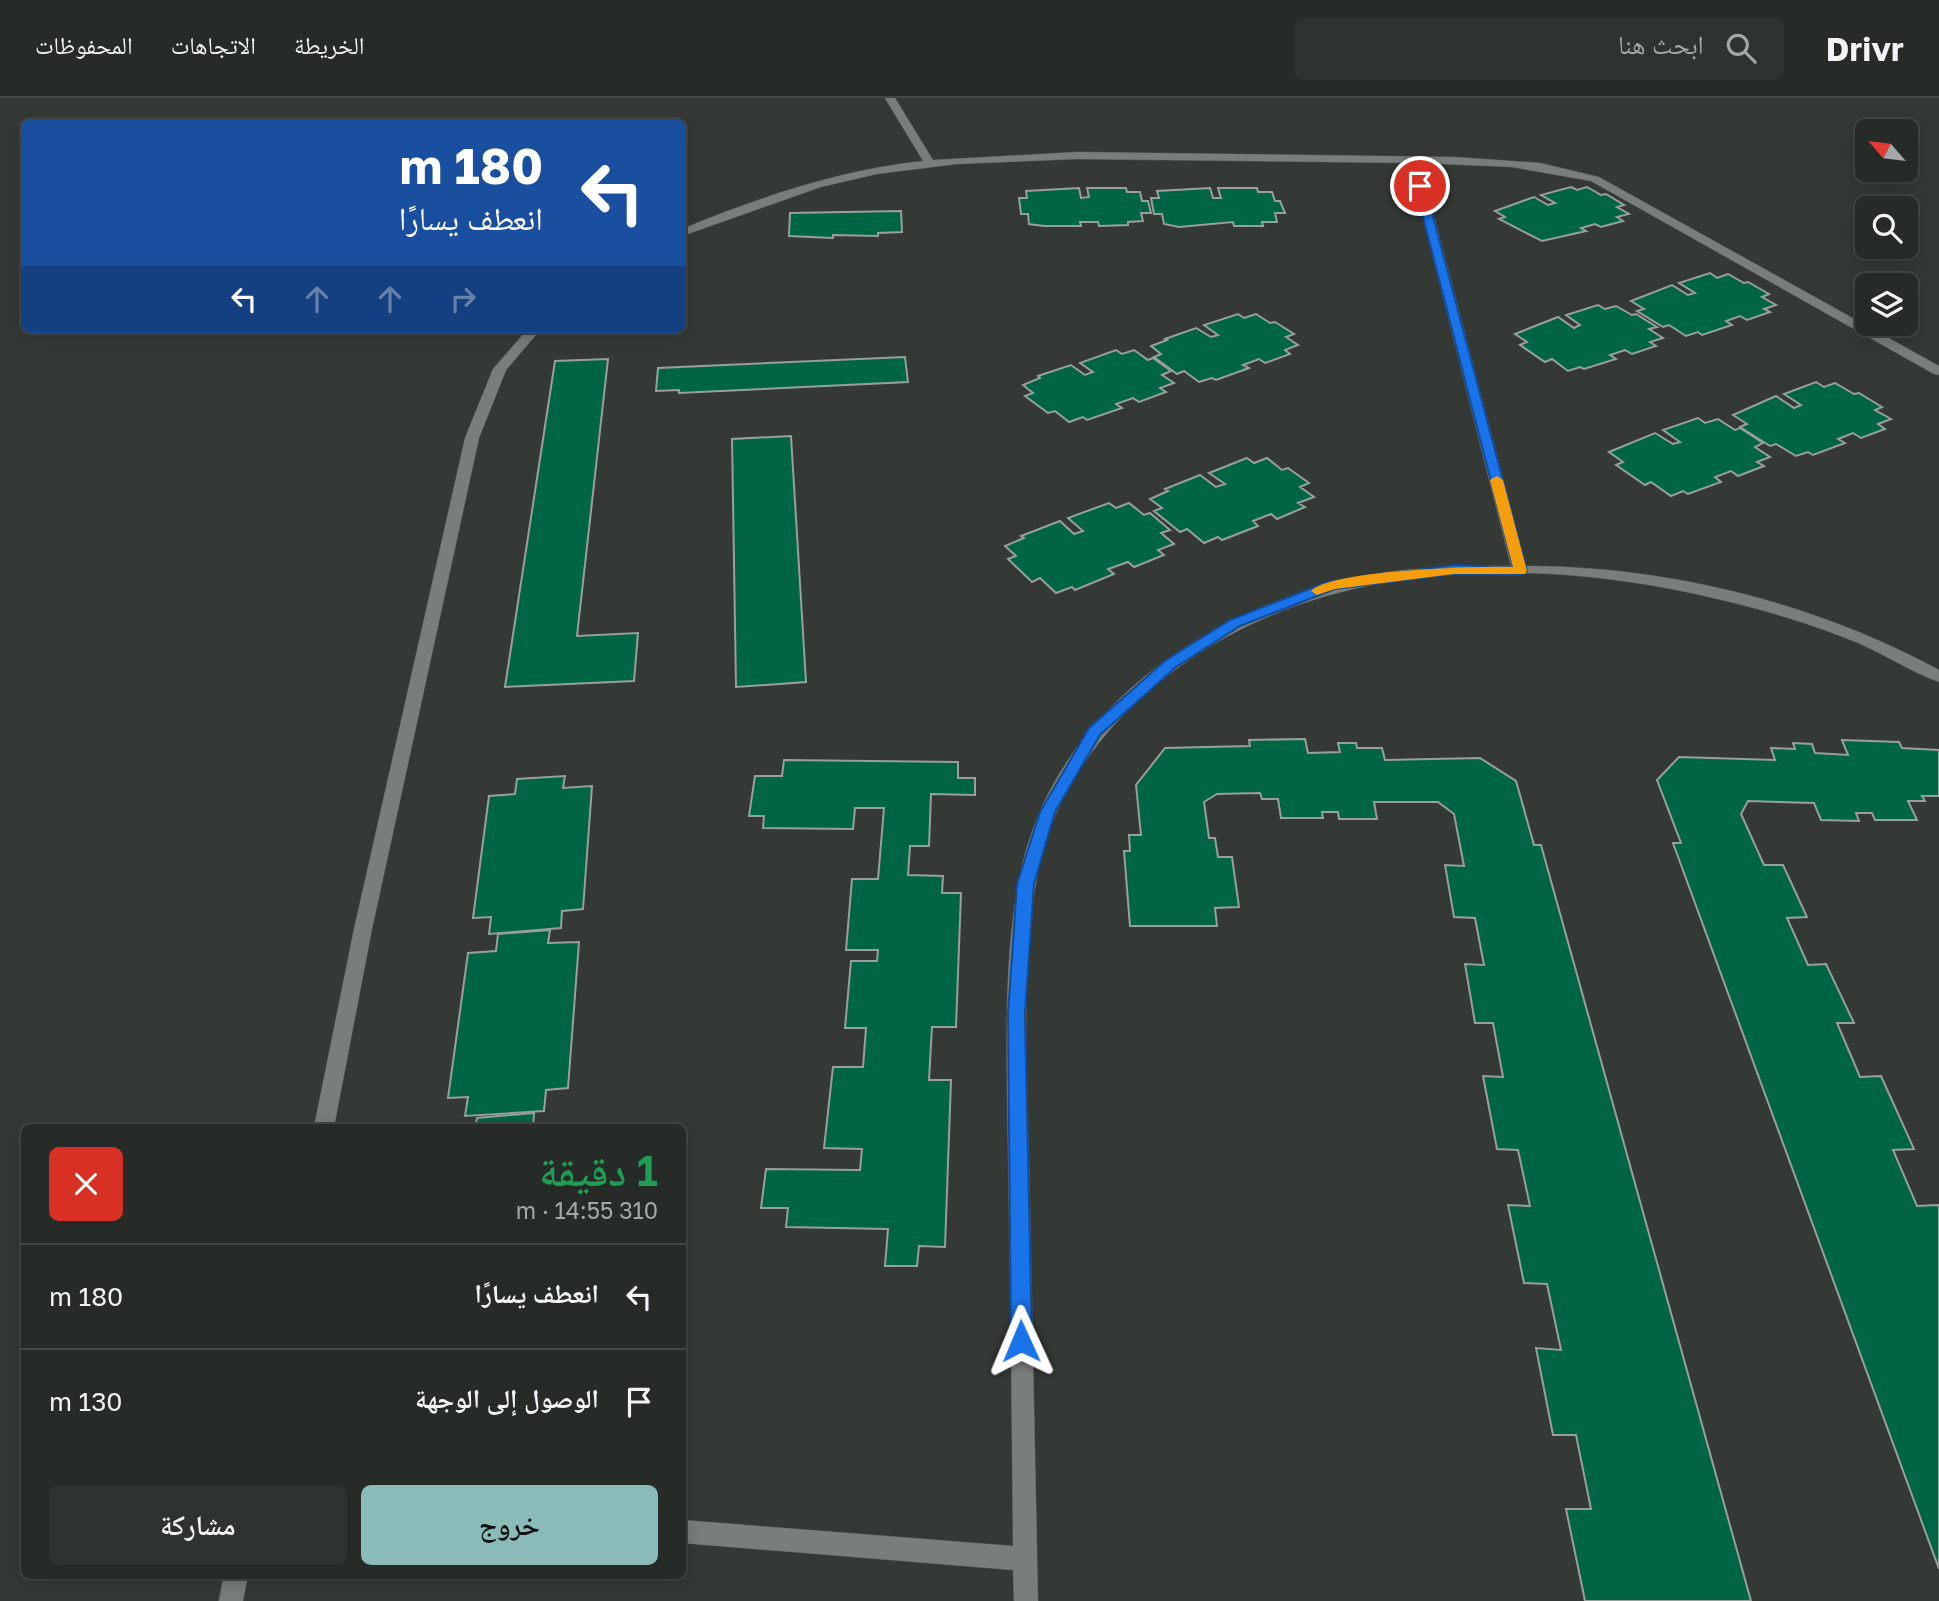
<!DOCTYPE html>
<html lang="ar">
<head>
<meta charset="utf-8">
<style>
  :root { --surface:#272b28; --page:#2f3330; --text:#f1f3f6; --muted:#a4a7a8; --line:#434745; --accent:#8bbbb9 }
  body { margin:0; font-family:"Golos Text","Noto Naskh Arabic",sans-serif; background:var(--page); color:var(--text); direction:rtl; height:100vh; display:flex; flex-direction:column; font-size:26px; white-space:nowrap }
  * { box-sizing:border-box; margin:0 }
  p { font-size:23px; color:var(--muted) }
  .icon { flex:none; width:38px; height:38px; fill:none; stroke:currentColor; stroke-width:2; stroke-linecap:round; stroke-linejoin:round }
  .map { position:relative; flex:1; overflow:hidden; direction:ltr }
  .drawer { position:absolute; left:21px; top:1026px; width:665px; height:455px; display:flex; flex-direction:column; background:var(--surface); border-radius:10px; box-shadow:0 4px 18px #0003,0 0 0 2px var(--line); direction:rtl }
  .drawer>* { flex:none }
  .guide { position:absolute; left:21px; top:21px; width:665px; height:214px; border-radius:10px; box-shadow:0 4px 18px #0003,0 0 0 2px var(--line); direction:rtl; background:#1a4fa0; color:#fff; overflow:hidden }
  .needle { width:46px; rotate:298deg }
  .controls { position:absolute; left:1855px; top:21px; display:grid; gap:14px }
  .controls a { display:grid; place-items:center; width:63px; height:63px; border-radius:10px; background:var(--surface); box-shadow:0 4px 18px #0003,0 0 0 2px var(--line); font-size:35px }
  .pin { position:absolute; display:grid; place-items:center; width:60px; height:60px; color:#fff; margin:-30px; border:4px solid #fff; border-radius:50%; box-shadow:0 2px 7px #0007 }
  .me { position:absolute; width:77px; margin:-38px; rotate:359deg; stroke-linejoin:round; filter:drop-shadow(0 0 5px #0008) }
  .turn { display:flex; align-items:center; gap:24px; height:147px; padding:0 28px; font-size:32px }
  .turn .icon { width:91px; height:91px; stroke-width:2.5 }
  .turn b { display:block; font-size:49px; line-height:60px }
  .lanes { display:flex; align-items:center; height:66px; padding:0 28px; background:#0003; justify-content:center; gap:35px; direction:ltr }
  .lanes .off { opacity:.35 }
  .round { display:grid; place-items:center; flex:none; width:74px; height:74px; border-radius:10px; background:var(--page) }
  .head { display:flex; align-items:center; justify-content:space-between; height:119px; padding:0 28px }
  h1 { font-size:42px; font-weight:600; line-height:52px; color:#1e9e55 }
  .primary-button { display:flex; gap:14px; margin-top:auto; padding:14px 28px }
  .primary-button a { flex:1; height:80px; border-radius:10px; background:var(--accent); color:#111; font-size:28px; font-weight:600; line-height:80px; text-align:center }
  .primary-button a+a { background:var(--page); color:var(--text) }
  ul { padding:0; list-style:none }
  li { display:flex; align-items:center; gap:21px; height:105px; padding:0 28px; border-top:2px solid var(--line) }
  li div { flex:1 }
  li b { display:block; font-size:26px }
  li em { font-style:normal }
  header { display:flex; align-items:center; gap:42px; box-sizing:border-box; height:98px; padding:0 35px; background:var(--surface); border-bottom:2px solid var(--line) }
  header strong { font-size:33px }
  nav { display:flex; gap:38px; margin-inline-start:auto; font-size:24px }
  .search { width:490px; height:63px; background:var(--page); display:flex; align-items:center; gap:18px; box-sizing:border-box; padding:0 24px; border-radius:10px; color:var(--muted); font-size:26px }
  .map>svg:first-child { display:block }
  .building { fill:#006544; stroke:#999f9c; stroke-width:2 }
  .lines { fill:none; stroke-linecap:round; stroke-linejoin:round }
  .minor-casing { stroke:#525754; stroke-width:1 }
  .minor { fill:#797e7b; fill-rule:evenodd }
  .route { fill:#1a73e8; stroke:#114b97; stroke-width:2 }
  .slow { fill:#f59e0b }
</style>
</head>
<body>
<header>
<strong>Drivr</strong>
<div class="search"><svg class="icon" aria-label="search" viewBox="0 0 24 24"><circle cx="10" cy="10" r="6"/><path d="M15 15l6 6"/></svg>ابحث هنا</div>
<nav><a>الخريطة</a><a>الاتجاهات</a><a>المحفوظات</a></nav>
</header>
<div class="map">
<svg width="1939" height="1503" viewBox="0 0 1939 1503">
  <rect width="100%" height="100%" fill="#343936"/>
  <g class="building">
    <path d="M 1571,89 L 1577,92 L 1587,89 L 1601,97 L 1606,96 L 1624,107 L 1617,109 L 1629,116 L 1617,119 L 1623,123 L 1601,129 L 1595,126 L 1581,130 L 1586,133 L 1542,143 L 1499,121 L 1505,119 L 1495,113 L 1534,99 L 1548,107 L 1555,105 L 1541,97 Z"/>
    <path d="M 1079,90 L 1081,100 L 1089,99 L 1087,90 L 1126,90 L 1127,94 L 1140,94 L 1142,103 L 1148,103 L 1151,115 L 1141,115 L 1143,123 L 1128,124 L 1128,127 L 1099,128 L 1098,124 L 1080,124 L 1081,128 L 1044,128 L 1029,126 L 1028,116 L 1021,116 L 1019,100 L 1027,100 L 1026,93 Z"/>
    <path d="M 1210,90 L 1213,100 L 1221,100 L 1218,90 L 1257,90 L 1258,94 L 1272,94 L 1275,103 L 1280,103 L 1285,115 L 1275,115 L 1277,124 L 1262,124 L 1263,128 L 1234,128 L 1233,124 L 1179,129 L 1164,126 L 1162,116 L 1154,116 L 1151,100 L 1159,100 L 1157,93 Z"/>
    <path d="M 901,113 L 902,134 L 878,135 L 878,138 L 833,137 L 833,140 L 789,138 L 790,115 Z"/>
    <path d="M 1710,175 L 1717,180 L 1728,176 L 1744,185 L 1748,184 L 1769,196 L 1762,199 L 1776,207 L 1764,211 L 1770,214 L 1747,222 L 1740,218 L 1726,223 L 1732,227 L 1702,237 L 1698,234 L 1686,238 L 1669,227 L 1663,229 L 1637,213 L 1644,211 L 1631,203 L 1672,187 L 1688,197 L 1695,195 L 1679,185 Z"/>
    <path d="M 1598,207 L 1605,211 L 1616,208 L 1632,217 L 1636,216 L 1657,229 L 1649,231 L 1663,240 L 1650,244 L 1656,248 L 1632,256 L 1625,252 L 1610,257 L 1616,261 L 1584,271 L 1580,269 L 1568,273 L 1552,261 L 1545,264 L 1520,247 L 1527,244 L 1515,236 L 1558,219 L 1574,230 L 1580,227 L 1566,217 Z"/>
    <path d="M 1238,216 L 1244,220 L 1256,216 L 1270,225 L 1275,224 L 1294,236 L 1286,239 L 1298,247 L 1285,252 L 1290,256 L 1265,265 L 1259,261 L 1243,267 L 1249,270 L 1216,282 L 1212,280 L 1199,284 L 1184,273 L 1177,276 L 1154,259 L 1161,256 L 1151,248 L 1167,242 L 1165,241 L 1196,230 L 1211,239 L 1218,237 L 1204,227 Z"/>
    <path d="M 1116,252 L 1122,256 L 1134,252 L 1148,262 L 1153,260 L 1171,273 L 1162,277 L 1174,285 L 1160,290 L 1166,294 L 1139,304 L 1133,300 L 1116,306 L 1122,310 L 1087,322 L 1083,319 L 1069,324 L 1055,313 L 1048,315 L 1025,298 L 1033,295 L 1023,287 L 1040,280 L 1038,278 L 1071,267 L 1085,277 L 1093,274 L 1080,265 Z"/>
    <path d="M 905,259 L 908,284 L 679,295 L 679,292 L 656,293 L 658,270 Z"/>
    <path d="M 608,261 L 577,538 L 638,535 L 634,583 L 505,589 L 555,263 Z"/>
    <path d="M 1816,284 L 1824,289 L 1835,285 L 1854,296 L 1859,295 L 1882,309 L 1875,312 L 1891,321 L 1878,326 L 1885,331 L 1861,340 L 1853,335 L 1838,341 L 1845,345 L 1813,357 L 1808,354 L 1796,358 L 1776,346 L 1770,348 L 1740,329 L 1747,326 L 1733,317 L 1776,298 L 1794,310 L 1801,307 L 1784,296 Z"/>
    <path d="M 1698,320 L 1705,325 L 1718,321 L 1735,332 L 1740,330 L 1763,345 L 1755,349 L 1770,359 L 1757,364 L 1764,368 L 1738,378 L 1731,373 L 1715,379 L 1721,384 L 1688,396 L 1683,393 L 1671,398 L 1651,384 L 1645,387 L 1616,367 L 1623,364 L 1609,354 L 1655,335 L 1673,346 L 1680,344 L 1663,332 Z"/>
    <path d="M 791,338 L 806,584 L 736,589 L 732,341 Z"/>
    <path d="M 1247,360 L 1254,365 L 1267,360 L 1282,372 L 1288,370 L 1309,385 L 1300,389 L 1314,399 L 1298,405 L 1305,409 L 1277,421 L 1271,416 L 1253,423 L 1258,428 L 1222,442 L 1218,439 L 1204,445 L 1187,431 L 1180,434 L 1154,413 L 1162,410 L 1150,401 L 1168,393 L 1165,391 L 1200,377 L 1216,389 L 1225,386 L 1209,375 Z"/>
    <path d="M 1109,405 L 1116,410 L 1129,405 L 1144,417 L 1150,415 L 1170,432 L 1161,435 L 1174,446 L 1158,452 L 1164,457 L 1134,469 L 1128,464 L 1108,471 L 1114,476 L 1075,492 L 1072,489 L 1056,495 L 1040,480 L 1032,484 L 1008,461 L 1016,458 L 1005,448 L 1024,440 L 1021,438 L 1060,423 L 1074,436 L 1083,433 L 1068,420 Z"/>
    <path d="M 1305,641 L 1308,655 L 1340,654 L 1338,645 L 1356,645 L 1357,650 L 1382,650 L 1385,662 L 1480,660 L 1516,683 L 1534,747 L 1541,747 L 1751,1503 L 1585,1503 L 1566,1411 L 1591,1411 L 1576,1337 L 1553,1337 L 1536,1250 L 1561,1252 L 1547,1186 L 1524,1185 L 1508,1107 L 1530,1108 L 1518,1052 L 1497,1051 L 1483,978 L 1503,979 L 1493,925 L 1475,925 L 1465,866 L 1484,867 L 1475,820 L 1454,819 L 1445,767 L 1464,768 L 1454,716 L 1438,704 L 1374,704 L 1377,721 L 1339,721 L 1338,714 L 1322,714 L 1323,720 L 1281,720 L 1278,701 L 1262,701 L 1260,695 L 1217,696 L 1204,704 L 1209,740 L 1215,740 L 1218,759 L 1232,759 L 1239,809 L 1215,810 L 1217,828 L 1130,828 L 1124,753 L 1130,753 L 1129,737 L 1141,737 L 1136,687 L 1165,650 L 1250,648 L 1249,642 Z"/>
    <path d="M 1842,642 L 1899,644 L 1902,650 L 1939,652 L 1939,698 L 1922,698 L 1925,703 L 1908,703 L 1917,722 L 1875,722 L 1872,715 L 1856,715 L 1859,723 L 1821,722 L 1814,705 L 1748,703 L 1741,716 L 1764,767 L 1783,767 L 1807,819 L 1787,820 L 1808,867 L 1826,866 L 1854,925 L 1837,925 L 1860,979 L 1881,978 L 1914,1051 L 1893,1052 L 1917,1108 L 1938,1107 L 1939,1110 L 1939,1471 L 1673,745 L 1681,745 L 1657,682 L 1679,659 L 1775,662 L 1771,650 L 1795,651 L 1793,645 L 1812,646 L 1815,655 L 1848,657 Z"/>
    <path d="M 784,662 L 958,664 L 958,680 L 975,680 L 975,697 L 931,696 L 929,748 L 910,748 L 908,777 L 943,778 L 942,795 L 961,795 L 956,929 L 932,929 L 929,982 L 951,982 L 945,1149 L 919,1148 L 917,1168 L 885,1168 L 888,1131 L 786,1129 L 788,1110 L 761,1110 L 766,1071 L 860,1072 L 862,1051 L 824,1050 L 833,969 L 863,969 L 866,930 L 845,930 L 851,863 L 877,863 L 878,852 L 846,852 L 852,781 L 878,781 L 884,710 L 855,710 L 853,731 L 763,730 L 764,718 L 749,718 L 755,678 L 782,678 Z"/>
    <path d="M 565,678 L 563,690 L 592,688 L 583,811 L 562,813 L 561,830 L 489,836 L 491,819 L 473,820 L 489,698 L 515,696 L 517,681 Z"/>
    <path d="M 550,832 L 548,845 L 579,844 L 568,990 L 546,992 L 544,1013 L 465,1018 L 468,999 L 448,1000 L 468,855 L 496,853 L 498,836 Z"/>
    <path d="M 534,1015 L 533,1029 L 475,1029 L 477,1020 Z"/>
  </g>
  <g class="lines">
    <defs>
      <g id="minor">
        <path d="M 885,0 L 895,0 L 933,62 L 1077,54 L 1455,59 L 1540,65 L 1599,79 L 1939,268 L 1939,277 L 1934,276 L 1591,83 L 1512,69 L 1420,65 L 1526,468 C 1667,468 1816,505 1939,572 L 1939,584 C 1911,574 1886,557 1858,545 C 1815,527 1768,513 1722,502 C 1532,456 1307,457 1151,591 C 1103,632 1060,689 1043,752 C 1019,845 1027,967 1029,1064 C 1032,1210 1035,1357 1038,1503 L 1014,1503 L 1013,1472 L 682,1445 L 682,1422 L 1013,1448 C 1012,1315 1010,1182 1008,1049 C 1007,955 1000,819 1033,731 C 1081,598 1216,511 1349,481 C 1402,469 1457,468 1511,468 L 1409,65 L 1077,61 L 957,66 L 877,76 L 821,89 L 682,138 L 682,131 C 760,99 839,72 923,63 Z"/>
        <path d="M 528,231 L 541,231 L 506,272 L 479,340 L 372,831 L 334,1029 L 314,1029 L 354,831 L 465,340 L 493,271 Z"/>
        <path d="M 224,1477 L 248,1477 L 243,1503 L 219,1503 Z"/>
      </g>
    </defs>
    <use href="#minor" class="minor-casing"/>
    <use href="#minor" class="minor"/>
  </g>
  <path class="route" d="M 1420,85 L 1425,88 L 1527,473 L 1520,477 L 1454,476 L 1335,491 L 1240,528 L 1176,569 L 1100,637 L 1055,714 L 1034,786 L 1025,916 L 1032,1243 L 1029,1249 L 1021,1252 L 1014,1249 L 1011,1243 L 1008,916 L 1017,786 L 1040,714 L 1089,630 L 1166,562 L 1230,522 L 1327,484 L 1454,467 L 1513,469 L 1415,88 Z"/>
  <path class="slow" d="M 1497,378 L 1503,382 L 1527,473 L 1525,476 L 1454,476 L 1335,491 L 1317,497 L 1311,493 C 1332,472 1478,468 1513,469 L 1490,382 Z"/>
</svg>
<div class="controls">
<a><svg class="needle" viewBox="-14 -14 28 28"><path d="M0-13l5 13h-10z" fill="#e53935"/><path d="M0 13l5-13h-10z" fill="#a4a7a8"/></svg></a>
<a><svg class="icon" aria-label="search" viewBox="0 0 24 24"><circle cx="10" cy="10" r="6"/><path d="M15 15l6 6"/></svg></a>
<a><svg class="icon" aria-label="layers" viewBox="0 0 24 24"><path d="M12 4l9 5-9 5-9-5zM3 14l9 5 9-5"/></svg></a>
</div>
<div class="pin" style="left:1420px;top:88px;background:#d93025"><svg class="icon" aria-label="arrive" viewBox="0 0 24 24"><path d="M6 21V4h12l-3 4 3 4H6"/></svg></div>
<svg class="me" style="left:1021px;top:1243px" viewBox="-20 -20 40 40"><path d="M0-17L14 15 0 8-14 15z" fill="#1a73e8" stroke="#fff" stroke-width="4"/></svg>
<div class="guide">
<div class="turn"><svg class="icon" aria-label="left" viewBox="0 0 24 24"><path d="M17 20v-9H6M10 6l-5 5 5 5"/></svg><div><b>180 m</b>انعطف يسارًا</div></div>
<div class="lanes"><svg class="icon" aria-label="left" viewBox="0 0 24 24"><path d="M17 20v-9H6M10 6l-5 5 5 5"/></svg><svg class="icon off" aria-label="ahead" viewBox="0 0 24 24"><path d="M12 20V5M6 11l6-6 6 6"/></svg><svg class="icon off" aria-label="ahead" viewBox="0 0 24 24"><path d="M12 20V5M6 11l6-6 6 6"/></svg><svg class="icon off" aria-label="right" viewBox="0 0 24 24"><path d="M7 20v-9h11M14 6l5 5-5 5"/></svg></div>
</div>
<section class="drawer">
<div class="head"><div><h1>1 دقيقة</h1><p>310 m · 14:55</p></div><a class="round" style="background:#d93025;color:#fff"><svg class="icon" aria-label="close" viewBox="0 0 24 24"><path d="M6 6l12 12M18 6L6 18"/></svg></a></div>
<ul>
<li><svg class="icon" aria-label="left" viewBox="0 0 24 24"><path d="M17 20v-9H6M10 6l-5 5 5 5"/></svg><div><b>انعطف يسارًا</b></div><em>180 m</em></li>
<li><svg class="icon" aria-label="arrive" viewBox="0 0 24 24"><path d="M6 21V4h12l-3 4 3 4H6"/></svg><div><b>الوصول إلى الوجهة</b></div><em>130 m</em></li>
</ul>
<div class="primary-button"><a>خروج</a><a>مشاركة</a></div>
</section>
</div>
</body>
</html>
